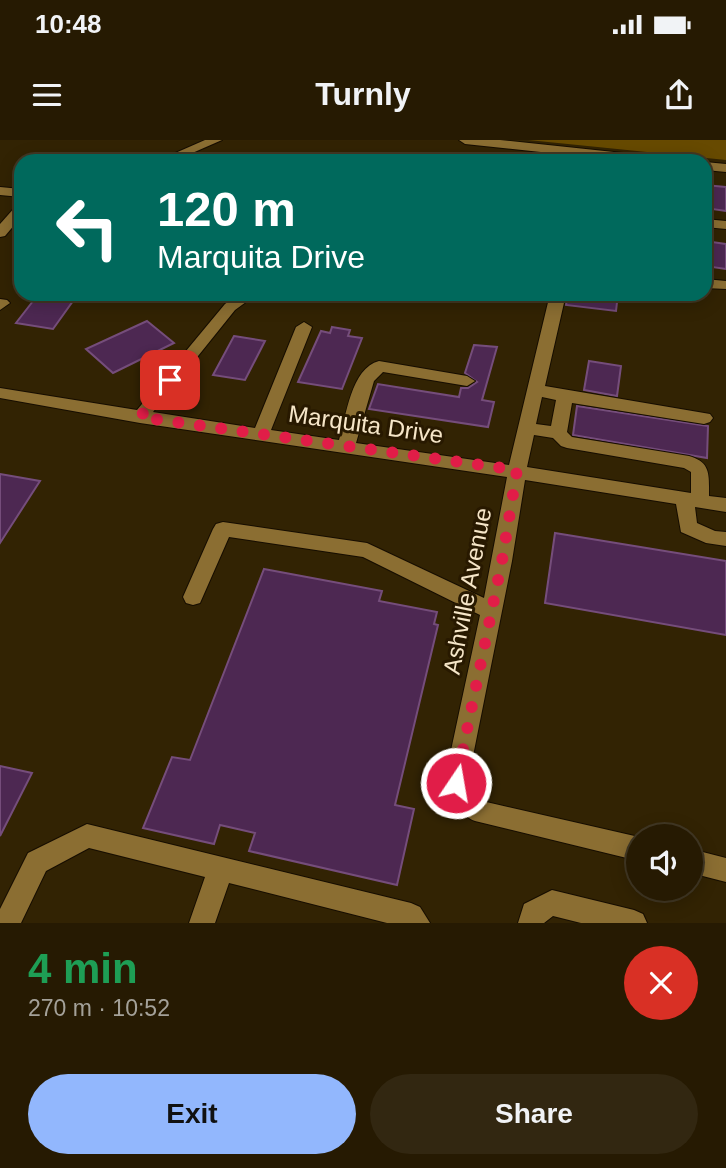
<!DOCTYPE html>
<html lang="en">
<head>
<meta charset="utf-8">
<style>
  :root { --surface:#261a02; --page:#322711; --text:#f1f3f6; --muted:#a4a199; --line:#423824; --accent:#92b7fd }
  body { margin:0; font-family:Arial,sans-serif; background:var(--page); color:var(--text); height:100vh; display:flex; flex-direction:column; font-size:26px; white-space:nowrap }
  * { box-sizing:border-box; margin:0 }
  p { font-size:23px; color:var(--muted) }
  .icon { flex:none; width:38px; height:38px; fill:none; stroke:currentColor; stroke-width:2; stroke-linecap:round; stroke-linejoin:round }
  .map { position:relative; height:783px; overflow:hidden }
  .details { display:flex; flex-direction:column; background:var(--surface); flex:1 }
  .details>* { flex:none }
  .banner { position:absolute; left:14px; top:14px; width:698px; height:147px; border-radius:21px; box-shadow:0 4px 18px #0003,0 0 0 2px var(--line); background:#00695c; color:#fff; overflow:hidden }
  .tools { position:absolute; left:626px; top:684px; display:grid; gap:14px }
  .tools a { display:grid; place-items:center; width:77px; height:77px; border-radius:50%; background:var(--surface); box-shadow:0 4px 18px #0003,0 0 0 2px var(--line); font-size:35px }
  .pin { position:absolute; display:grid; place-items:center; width:60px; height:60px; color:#fff; margin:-30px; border-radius:14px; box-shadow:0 4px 10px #0006 }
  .me { position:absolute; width:77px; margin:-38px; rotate:12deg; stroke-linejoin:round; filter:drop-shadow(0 0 5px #0008) }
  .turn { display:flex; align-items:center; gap:24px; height:147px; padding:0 28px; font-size:32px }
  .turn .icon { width:91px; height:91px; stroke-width:2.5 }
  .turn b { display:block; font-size:49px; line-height:60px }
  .round { display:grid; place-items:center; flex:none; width:74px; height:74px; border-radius:37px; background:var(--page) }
  .head { display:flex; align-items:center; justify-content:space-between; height:119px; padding:0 28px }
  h1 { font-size:42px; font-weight:600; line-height:52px; color:#1e9e55 }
  .primary-button { display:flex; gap:14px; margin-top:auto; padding:14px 28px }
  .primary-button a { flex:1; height:80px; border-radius:42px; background:var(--accent); color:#111; font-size:28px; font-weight:600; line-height:80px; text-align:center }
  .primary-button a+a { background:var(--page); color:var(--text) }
  .status { display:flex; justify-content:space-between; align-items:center; height:49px; padding:0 35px; background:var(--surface); direction:ltr }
  .status svg { height:19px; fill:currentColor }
  header { display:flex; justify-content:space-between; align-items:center; height:91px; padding:0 28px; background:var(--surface); font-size:32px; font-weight:600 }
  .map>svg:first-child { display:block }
  .green { fill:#674a01 }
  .building { fill:#4d2852; stroke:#754d7b; stroke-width:2 }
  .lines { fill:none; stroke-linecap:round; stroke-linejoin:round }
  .minor-casing { stroke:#160d00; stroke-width:2 }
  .minor { fill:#8b6e32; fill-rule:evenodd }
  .route { stroke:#e11d48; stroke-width:12; stroke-dasharray:0 21.6 }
  .labels { text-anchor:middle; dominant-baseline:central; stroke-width:6; stroke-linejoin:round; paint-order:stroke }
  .street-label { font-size:24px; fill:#f6e6c8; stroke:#281900 }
</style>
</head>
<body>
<div class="status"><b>10:48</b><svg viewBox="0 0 49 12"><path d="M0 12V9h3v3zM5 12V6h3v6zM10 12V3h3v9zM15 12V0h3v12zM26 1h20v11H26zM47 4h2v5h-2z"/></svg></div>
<header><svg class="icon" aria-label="menu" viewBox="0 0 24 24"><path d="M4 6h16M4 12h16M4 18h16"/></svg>Turnly<svg class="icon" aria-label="share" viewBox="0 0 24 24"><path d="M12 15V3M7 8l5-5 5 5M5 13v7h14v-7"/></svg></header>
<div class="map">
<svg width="726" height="783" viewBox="0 0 726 783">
  <rect width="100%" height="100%" fill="#322303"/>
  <path class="green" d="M 528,0 L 726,0 L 726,20 Z"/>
  <g class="building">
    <path d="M 705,45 L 726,47 L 726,71 L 705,68 Z"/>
    <path d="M 705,101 L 726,104 L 726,129 L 705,126 Z"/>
    <path d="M 568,154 L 618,154 L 616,171 L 566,165 Z"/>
    <path d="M 37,156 L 73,161 L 53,189 L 16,183 Z"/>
    <path d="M 147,181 L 174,203 L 113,233 L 86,209 Z"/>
    <path d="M 332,187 L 350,190 L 348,196 L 362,198 L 342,249 L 298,242 L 321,191 L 330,193 Z"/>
    <path d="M 234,196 L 265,201 L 245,240 L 213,235 Z"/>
    <path d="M 474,205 L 497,207 L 482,260 L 494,262 L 488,287 L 369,269 L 378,244 L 459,257 L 461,248 L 468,248 L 477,242 L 465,233 Z"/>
    <path d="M 589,221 L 621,226 L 617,256 L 584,250 Z"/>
    <path d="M 577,266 L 708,286 L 707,318 L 573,295 Z"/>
    <path d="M 0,334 L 40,341 L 0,403 Z"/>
    <path d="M 555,393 L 726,421 L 726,495 L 545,463 Z"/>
    <path d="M 264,429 L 382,451 L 379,461 L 437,472 L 434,484 L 438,485 L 395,665 L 414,669 L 397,745 L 249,711 L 255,693 L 220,685 L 214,704 L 143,688 L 172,617 L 190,620 Z"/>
    <path d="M 0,626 L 32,633 L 0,696 Z"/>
  </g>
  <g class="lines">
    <defs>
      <g id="minor">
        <path d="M 205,0 L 222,0 L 174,21 L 157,21 Z"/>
        <path d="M 459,0 L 500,0 L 661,17 L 667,21 L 625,21 L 465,4 Z"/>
        <path d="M 705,22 L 726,24 L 726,32 L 705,30 Z"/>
        <path d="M 0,47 L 21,49 L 21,57 L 0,55 Z"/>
        <path d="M 21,65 L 21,77 L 5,96 L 0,97 L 0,84 L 16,66 Z"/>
        <path d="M 705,79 L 726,81 L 726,89 L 705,87 Z"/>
        <path d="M 705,139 L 726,141 L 726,149 L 705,148 Z"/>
        <path d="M 239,154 L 257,154 L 235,170 L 153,272 L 255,288 L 296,187 L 304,182 L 312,187 L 271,290 L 339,300 C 346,277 351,228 379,221 L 467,236 L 475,241 L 467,246 L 383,232 L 374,241 L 356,303 L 509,325 L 550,154 L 566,154 L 545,246 L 710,274 L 713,278 L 710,282 L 704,284 L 572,263 L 567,292 L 572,297 L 689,316 C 711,322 709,335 709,356 L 726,358 L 726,372 L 695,367 L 697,383 L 715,391 L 726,392 L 726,406 L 706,403 L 681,392 L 676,364 L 525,340 L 512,421 L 468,641 L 482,661 L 639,697 L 639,721 L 475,681 C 461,676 450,657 444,643 L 480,475 L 363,417 L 229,397 L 200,463 L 193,465 L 186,463 L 183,457 L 213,389 L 216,384 L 223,382 L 367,403 L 484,458 L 507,337 L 140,283 L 0,258 L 0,248 L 137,270 L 225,164 ZM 542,257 L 556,260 L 551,286 L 536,284 ZM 534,295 L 553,298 L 561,306 L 567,308 L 684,328 L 691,332 L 691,353 L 527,327 Z"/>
        <path d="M 0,159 L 7,160 L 10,163 L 0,170 Z"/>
        <path d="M 87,684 L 411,763 L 420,767 L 430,783 L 387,783 L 229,743 L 215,783 L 189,783 L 205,737 L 89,708 L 46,731 L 21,783 L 0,783 L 0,769 L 28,713 Z"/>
        <path d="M 691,709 L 726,718 L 726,742 L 691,733 Z"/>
        <path d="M 552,750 L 634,770 L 643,774 L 647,783 L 581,783 L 553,776 L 544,783 L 518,783 L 524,764 Z"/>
      </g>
    </defs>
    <use href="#minor" class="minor-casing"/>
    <use href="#minor" class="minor"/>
  </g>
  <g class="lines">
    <path class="route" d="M 170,240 L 140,277 L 517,330 L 502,421 L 456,643"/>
  </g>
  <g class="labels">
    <g class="street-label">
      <text transform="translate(366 284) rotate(8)">Marquita Drive</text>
      <text transform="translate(467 451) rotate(-79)">Ashville Avenue</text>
    </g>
  </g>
</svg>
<div class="tools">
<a><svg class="icon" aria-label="sound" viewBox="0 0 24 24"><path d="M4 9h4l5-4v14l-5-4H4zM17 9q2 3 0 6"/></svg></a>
</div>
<div class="pin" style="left:170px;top:240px;background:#d93025"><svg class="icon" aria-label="arrive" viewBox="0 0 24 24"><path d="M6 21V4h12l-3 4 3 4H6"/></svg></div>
<svg class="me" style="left:456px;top:643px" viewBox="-20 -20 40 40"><circle r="17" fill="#e11d48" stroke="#fff" stroke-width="3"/><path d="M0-11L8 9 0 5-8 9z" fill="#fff"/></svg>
<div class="banner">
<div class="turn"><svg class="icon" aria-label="left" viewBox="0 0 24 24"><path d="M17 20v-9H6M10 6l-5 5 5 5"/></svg><div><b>120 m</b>Marquita Drive</div></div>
</div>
</div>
<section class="details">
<div class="head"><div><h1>4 min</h1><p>270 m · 10:52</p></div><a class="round" style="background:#d93025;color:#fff"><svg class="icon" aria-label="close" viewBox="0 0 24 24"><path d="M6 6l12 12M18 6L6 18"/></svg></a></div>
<div class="primary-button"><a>Exit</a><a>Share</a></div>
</section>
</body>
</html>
